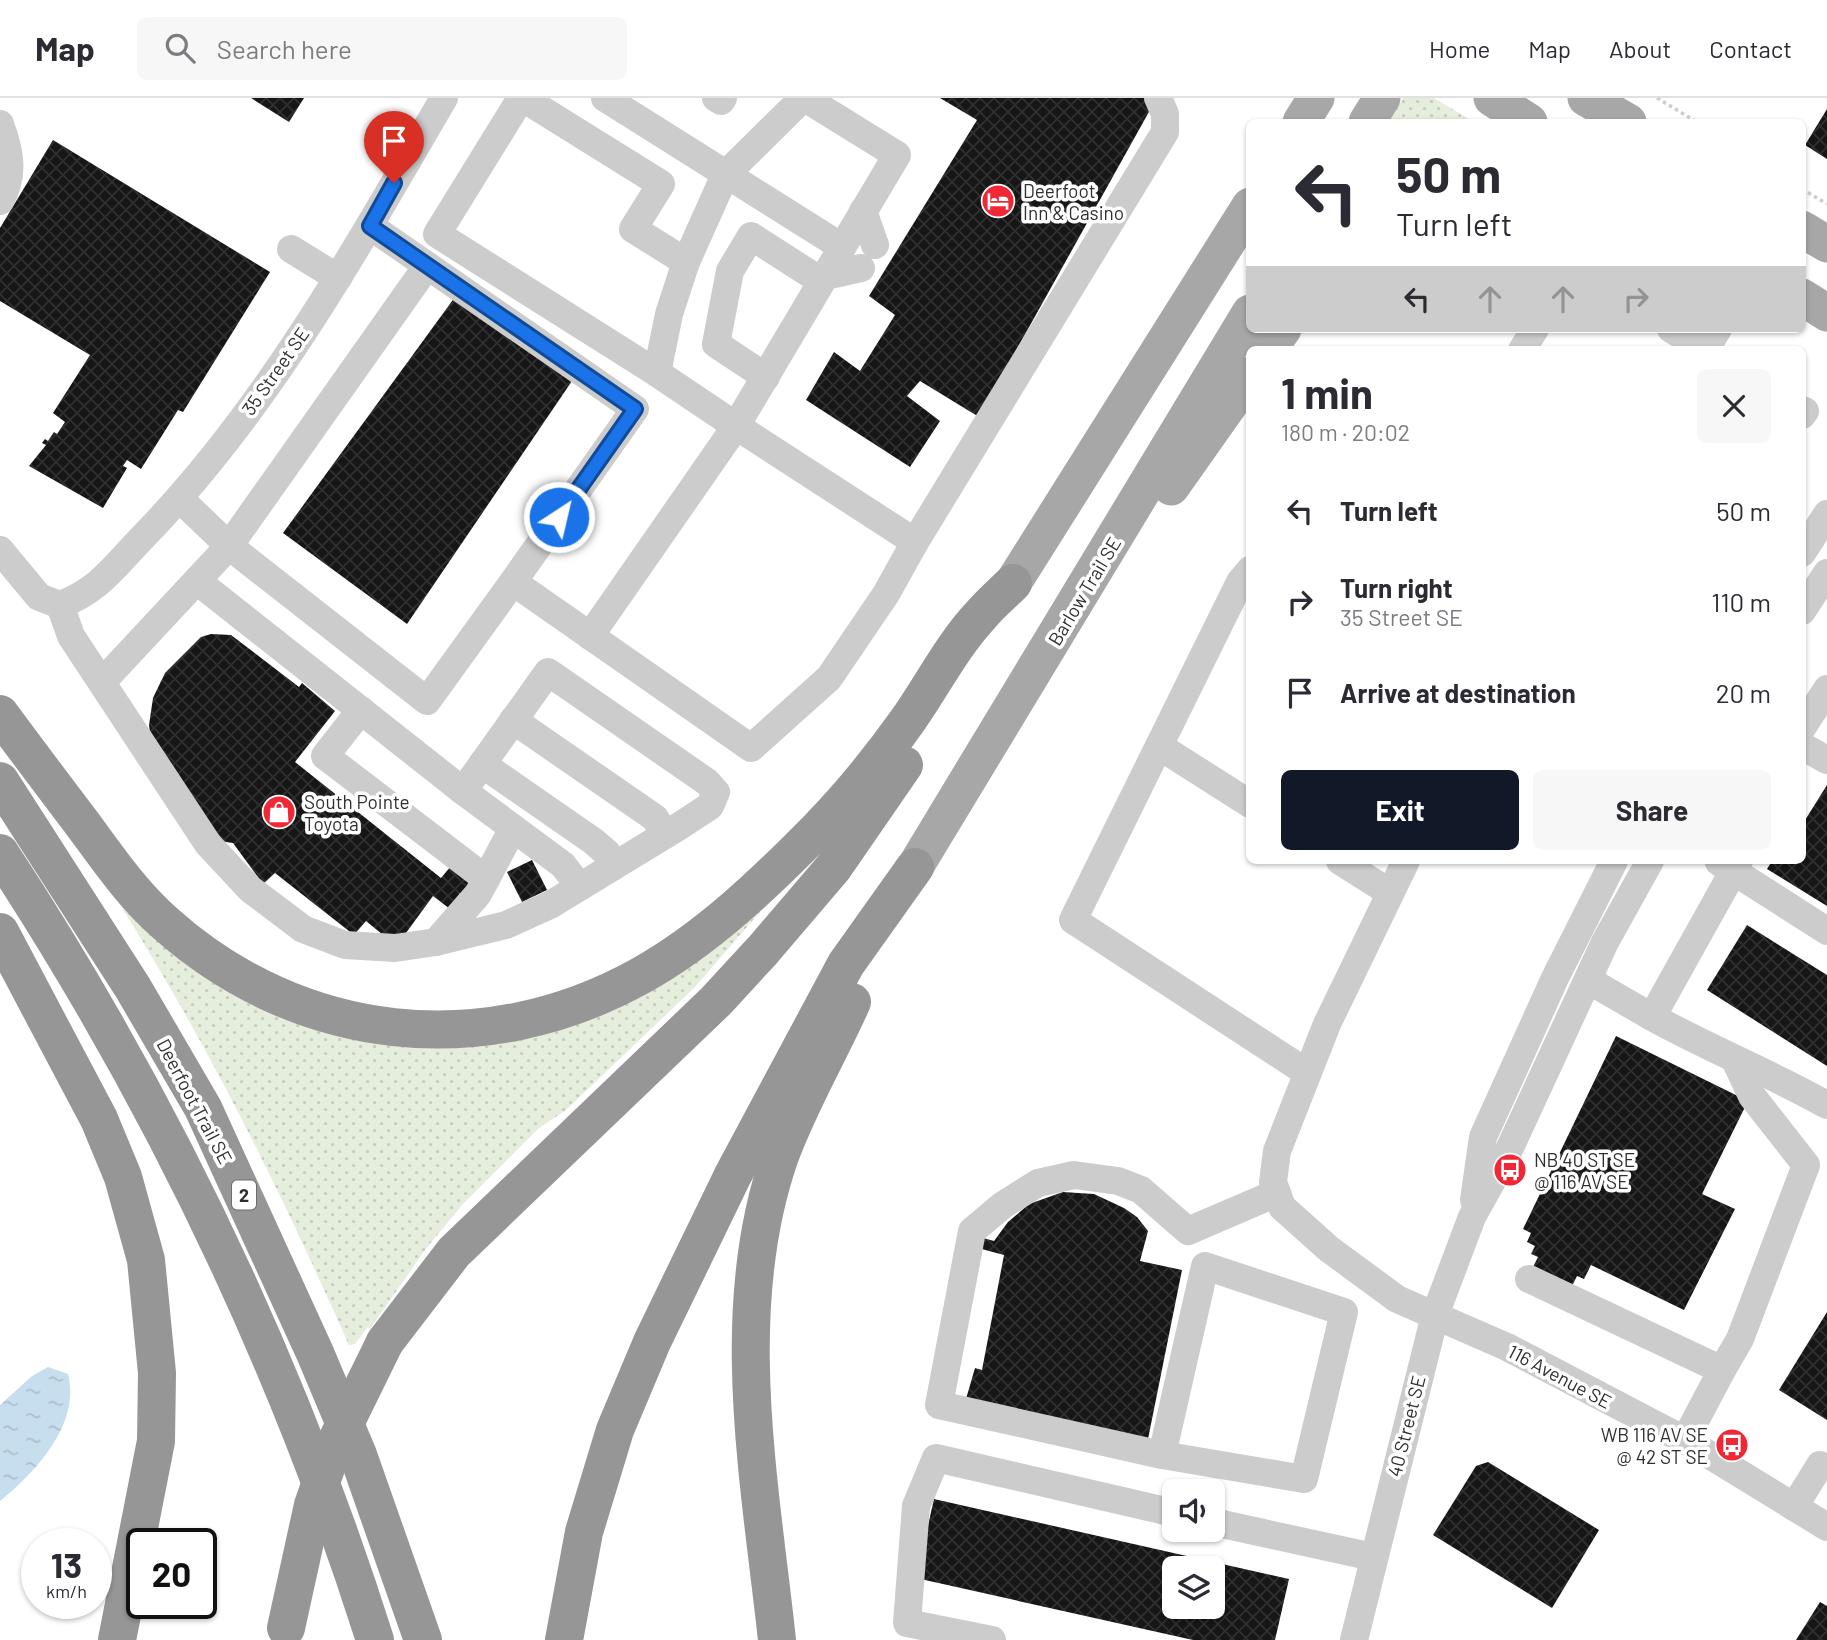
<!DOCTYPE html>
<html lang="en">
<head>
<meta charset="utf-8">
<style>
  :root { --surface:#fff; --page:#f7f7f7; --text:#2b2b33; --muted:#7c7c81; --line:#e1e1e2; --accent:#111827 }
  body { margin:0; font-family:Barlow,sans-serif; background:var(--page); color:var(--text); height:100vh; display:flex; flex-direction:column; font-size:26px; white-space:nowrap }
  * { box-sizing:border-box; margin:0 }
  p { font-size:23px; color:var(--muted) }
  .icon { flex:none; width:38px; height:38px; fill:none; stroke:currentColor; stroke-width:2; stroke-linecap:round; stroke-linejoin:round }
  .map { position:relative; flex:1; overflow:hidden }
  .details { position:absolute; left:1246px; top:248px; width:560px; height:518px; display:flex; flex-direction:column; background:var(--surface); border-radius:10px; box-shadow:0 2px 5px #0004 }
  .details>* { flex:none }
  .top-card { position:absolute; left:1246px; top:21px; width:560px; height:214px; border-radius:10px; box-shadow:0 2px 5px #0004; background:#fff; color:var(--text); overflow:hidden }
  .tools { position:absolute; left:1162px; top:1381px; display:grid; gap:14px }
  .tools a { display:grid; place-items:center; width:63px; height:63px; border-radius:10px; background:var(--surface); box-shadow:0 2px 5px #0004; font-size:35px }
  .speed { position:absolute; left:21px; top:1430px; display:flex; gap:14px; font-size:35px; font-weight:700; text-align:center }
  .speed>* { display:grid; place-content:center; width:91px; height:91px; border-radius:50%; background:var(--surface); box-shadow:0 2px 5px #0004; line-height:1 }
  .speed small { font-size:18px; font-weight:400 }
  .speed .limit { border:4px solid #111; border-radius:10px; background:#fff; color:#111 }
  .pin { position:absolute; display:grid; place-items:center; width:60px; height:60px; color:#fff; margin:-72px -30px; border-radius:50% 50% 50% 0; rotate:-45deg; box-shadow:0 0 7px #0007 }
  .pin .icon { rotate:45deg }
  .me { position:absolute; width:77px; margin:-38px; rotate:35deg; stroke-linejoin:round; filter:drop-shadow(0 0 5px #0008) }
  .turn { display:flex; align-items:center; gap:24px; height:147px; padding:0 35px; font-size:32px }
  .turn .icon { width:91px; height:91px; stroke-width:2.5 }
  .turn b { display:block; font-size:49px; line-height:60px }
  .lanes { display:flex; align-items:center; height:66px; padding:0 35px; background:#0003; justify-content:center; gap:35px; direction:ltr }
  .lanes .off { opacity:.35 }
  .round { display:grid; place-items:center; flex:none; width:74px; height:74px; border-radius:10px; background:var(--page) }
  .overview { display:flex; align-items:center; justify-content:space-between; height:119px; padding:0 35px }
  h1 { font-size:42px; font-weight:700; line-height:52px }
  .primary-button { display:flex; gap:14px; margin-top:auto; padding:14px 35px }
  .primary-button a { flex:1; height:80px; border-radius:10px; background:var(--accent); color:#fff; font-size:28px; font-weight:700; line-height:80px; text-align:center }
  .primary-button a+a { background:var(--page); color:var(--text) }
  ul { padding:0; list-style:none }
  li { display:flex; align-items:center; gap:21px; height:91px; padding:0 35px }
  li div { flex:1 }
  li b { display:block; font-size:26px }
  li em { font-style:normal }
  header { display:flex; align-items:center; gap:42px; box-sizing:border-box; height:98px; padding:0 35px; background:var(--surface); border-bottom:2px solid var(--line) }
  header strong { font-size:33px }
  nav { display:flex; gap:38px; margin-inline-start:auto; font-size:24px }
  .search { width:490px; height:63px; background:var(--page); display:flex; align-items:center; gap:18px; box-sizing:border-box; padding:0 24px; border-radius:10px; color:var(--muted); font-size:26px }
  .map>svg:first-child { display:block }
  .grass { fill:url(#grass-dots) }
  .water { fill:url(#water-ripples) }
  .building { fill:url(#building-cross-hatch); fill-rule:evenodd }
  .lines { fill:none; stroke-linecap:round; stroke-linejoin:round }
  .path { stroke:#ccc; stroke-width:3.5; stroke-dasharray:3.5 3.5; stroke-linecap:butt }
  .minor { stroke:#ccc; stroke-width:28 }
  .major { stroke:#a7a7a7; stroke-width:37 }
  .highway { stroke:#969696; stroke-width:38 }
  .highway-bridge { stroke:#969696; stroke-width:38 }
  .route-casing { stroke:#114b97; stroke-width:18 }
  .route { stroke:#1a73e8; stroke-width:12 }
  .labels { text-anchor:middle; dominant-baseline:central; stroke-width:7; stroke-linejoin:round; paint-order:stroke }
  .shield { fill:#fff; stroke:#6d6d6d; stroke-width:2 }
  .shield-label { font-size:18px; font-weight:bold; fill:#2f2f2f }
  .poi-label { font-size:19px; fill:#2f2f2f; stroke:#fff; text-anchor:start }
  .street-label { font-size:19px; fill:#2f2f2f; stroke:#fff }
</style>
</head>
<body>
<header>
<strong>Map</strong>
<div class="search"><svg class="icon" aria-label="search" viewBox="0 0 24 24"><circle cx="10" cy="10" r="6"/><path d="M15 15l6 6"/></svg>Search here</div>
<nav><a>Home</a><a>Map</a><a>About</a><a>Contact</a></nav>
</header>
<div class="map">
<svg width="1827" height="1542" viewBox="0 0 1827 1542">
  <defs>
    <pattern id="grass-dots" width="8" height="8" patternUnits="userSpaceOnUse" patternTransform="scale(1.75)"><rect width="8" height="8" fill="#e5eddc"/><path d="M2 2h.1M6 6h.1" fill="none" stroke="#c5ccbd" stroke-width="1.8" stroke-linecap="round"/></pattern>
    <pattern id="water-ripples" width="26" height="14" patternUnits="userSpaceOnUse" patternTransform="scale(1.75)"><rect width="26" height="14" fill="#c7deee"/><path d="M2 4q2-2 4 0t4 0M15 11q2-2 4 0t4 0" fill="none" stroke="#abbfcc"/></pattern>
    <pattern id="building-cross-hatch" width="8" height="8" patternUnits="userSpaceOnUse" patternTransform="scale(1.75)"><rect width="8" height="8" fill="#161616"/><path d="M0 0l8 8M0 8l8-8" fill="none" stroke="#303030"/></pattern>
  </defs>
  <rect width="100%" height="100%" fill="#fff"/>
  <g class="grass">
    <path d="M 1403,0 L 1434,0 L 1474,24 L 1389,24 Z"/>
    <path d="M 774,798 L 694,890 L 566,1012 L 539,1030 L 463,1106 L 425,1152 L 370,1231 L 368,1229 L 355,1246 L 349,1247 C 282,1096 210,950 122,810 L 128,804 L 202,871 L 499,937 Z"/>
  </g>
  <path class="water" d="M 48,1269 L 68,1276 C 81,1325 36,1374 0,1403 L 0,1307 L 32,1278 Z"/>
  <g class="building">
    <path d="M 251,0 L 304,0 L 289,24 Z"/>
    <path d="M 940,0 L 1154,0 L 1155,3 L 979,319 L 920,283 L 907,298 L 940,323 L 910,369 L 806,302 L 834,254 L 860,273 L 895,217 L 869,198 L 977,22 Z"/>
    <path d="M 1827,11 L 1827,61 L 1805,47 Z"/>
    <path d="M 53,42 L 270,174 L 183,314 L 178,312 L 141,371 L 127,362 L 123,368 L 127,370 L 103,410 L 29,368 L 46,347 L 42,345 L 45,341 L 48,343 L 54,334 L 57,336 L 65,324 L 53,315 L 90,257 L 0,203 L 0,130 Z"/>
    <path d="M 455,199 L 574,280 L 407,526 L 283,435 Z"/>
    <path d="M 211,536 L 231,537 L 299,589 L 302,585 L 335,613 L 295,664 L 441,780 L 451,768 L 474,787 L 467,797 L 460,795 L 450,811 L 433,798 L 403,839 L 388,841 L 366,823 L 354,837 L 275,775 L 263,786 L 233,745 L 219,743 L 151,644 L 149,627 L 153,600 L 165,575 L 201,539 Z"/>
    <path d="M 1827,687 L 1827,808 L 1767,771 L 1772,763 L 1802,763 L 1802,727 Z"/>
    <path d="M 532,762 L 547,792 L 522,804 L 507,774 Z"/>
    <path d="M 1747,827 L 1827,877 L 1827,968 L 1707,892 Z"/>
    <path d="M 1616,938 L 1748,1003 L 1702,1096 L 1735,1111 L 1684,1212 L 1591,1167 L 1584,1181 L 1577,1178 L 1572,1188 L 1533,1169 L 1538,1159 L 1531,1156 L 1535,1148 L 1527,1144 L 1531,1135 L 1523,1131 Z"/>
    <path d="M 1063,1094 L 1094,1096 L 1124,1110 L 1137,1119 L 1148,1133 L 1140,1163 L 1182,1172 L 1148,1341 L 966,1301 L 975,1270 L 982,1272 L 1004,1157 L 974,1149 L 976,1138 L 994,1143 L 1008,1124 L 1029,1106 Z"/>
    <path d="M 1827,1214 L 1827,1322 L 1779,1292 Z"/>
    <path d="M 1488,1364 L 1599,1432 L 1552,1510 L 1433,1437 L 1476,1368 Z"/>
    <path d="M 934,1401 L 1289,1481 L 1275,1542 L 1193,1542 L 916,1480 ZM 1174,1470 L 1213,1470 L 1213,1508 L 1174,1508 Z"/>
    <path d="M 1820,1504 L 1827,1508 L 1827,1542 L 1796,1542 Z"/>
  </g>
  <g class="lines">
    <g class="path">
      <path d="M 1657,0 L 1697,24"/>
      <path d="M 1802,91 L 1827,106"/>
    </g>
    <g class="minor">
      <path d="M 521,0 L 437,136 L 657,275"/>
      <path d="M 523,0 L 661,86 L 633,131 L 686,164"/>
      <path d="M 605,0 L 842,149"/>
      <path d="M 716,0 L 721,3 L 723,0"/>
      <path d="M 803,0 L 725,77 L 686,164 L 669,216 L 657,275 L 736,328 L 897,57 L 805,0"/>
      <path d="M 0,26 C 10,53 15,77 0,103"/>
      <path d="M 863,113 L 875,147"/>
      <path d="M 370,128 L 635,311 L 513,484 L 751,650 L 829,580 L 886,496 L 915,444"/>
      <path d="M 291,151 L 338,180"/>
      <path d="M 825,178 L 861,170"/>
      <path d="M 1671,231 L 1706,252"/>
      <path d="M 1522,252 L 1535,231"/>
      <path d="M 1705,252 L 1718,231"/>
      <path d="M 766,279 L 716,246 L 730,173 L 751,138 L 821,183"/>
      <path d="M 1802,312 L 1805,313 L 1802,317"/>
      <path d="M 180,401 L 229,448 L 427,603 L 513,484"/>
      <path d="M 0,452 L 39,499 L 60,507"/>
      <path d="M 1802,455 L 1827,416"/>
      <path d="M 1250,472 L 1240,484 L 1073,822 L 1306,974"/>
      <path d="M 197,483 L 463,693 L 563,767 L 580,789"/>
      <path d="M 60,507 L 71,538 L 208,746 L 250,791 L 303,831 L 345,847 L 395,850 L 436,844 L 506,827 L 550,807 L 678,729 L 710,708 L 716,694 L 707,684 L 548,574 L 463,693"/>
      <path d="M 60,507 C 99,492 113,470 141,441 C 267,312 354,154 444,0"/>
      <path d="M 1802,513 L 1827,475"/>
      <path d="M 590,538 L 736,328 L 915,444 L 1165,34 L 1165,16 L 1158,0"/>
      <path d="M 103,583 L 229,448 L 427,168"/>
      <path d="M 361,612 L 325,658 L 486,781 L 513,730"/>
      <path d="M 513,622 L 655,720 L 665,737"/>
      <path d="M 1802,630 L 1827,591"/>
      <path d="M 1159,648 L 1250,706"/>
      <path d="M 1802,648 L 1827,662"/>
      <path d="M 482,666 L 593,743 L 607,755 L 614,768"/>
      <path d="M 1340,763 L 1389,794"/>
      <path d="M 1406,763 L 1327,926 L 1277,1053 L 1273,1084 L 1282,1109 L 1329,1151 L 1397,1201 L 1507,1249 L 1690,1345 L 1827,1429"/>
      <path d="M 1719,764 L 1827,833"/>
      <path d="M 436,844 L 478,796 L 486,781"/>
      <path d="M 1588,882 L 1652,919 L 1739,763"/>
      <path d="M 1652,919 C 1710,951 1770,975 1827,1007"/>
      <path d="M 1474,1102 L 1483,1039 L 1555,880 L 1614,763"/>
      <path d="M 1529,1181 L 1722,1272 L 1685,1342"/>
      <path d="M 1722,1272 L 1740,1241 L 1806,1067 L 1752,998 L 1735,962"/>
      <path d="M 1162,1357 L 1205,1168 L 1344,1214 L 1304,1381 L 1162,1357 L 939,1307 L 972,1133 L 1003,1107 L 1038,1085 L 1074,1077 L 1118,1083 L 1141,1092 L 1188,1133 L 1277,1095"/>
      <path d="M 1794,1409 L 1820,1367"/>
      <path d="M 1213,1424 L 1373,1459"/>
      <path d="M 992,1542 L 907,1525 L 916,1408 L 936,1360 L 1174,1415"/>
      <path d="M 1354,1542 L 1435,1217 L 1472,1119 L 1508,1054 L 1605,844 L 1650,763"/>
    </g>
    <g class="major">
      <path d="M 1492,0 L 1529,24"/>
      <path d="M 1586,0 L 1628,24"/>
      <path d="M 1301,24 L 1316,0"/>
      <path d="M 1367,24 L 1382,0"/>
      <path d="M 1802,131 L 1827,146"/>
      <path d="M 1802,199 L 1827,215"/>
      <path d="M 1268,252 L 1283,231"/>
      <path d="M 1171,389 L 1250,277"/>
      <path d="M 1013,485 L 1250,108"/>
      <path d="M 915,769 L 1250,215"/>
    </g>
    <g class="highway">
      <path d="M 0,616 C 28,654 56,691 84,728 C 109,762 133,797 165,825 C 299,945 483,965 640,878 C 707,841 766,784 819,730 C 852,696 881,660 908,622 C 932,588 952,548 980,518 C 990,506 1002,496 1013,485"/>
      <path d="M 0,683 L 133,890 L 203,1010 L 315,1255 L 358,1357 L 423,1542"/>
      <path d="M 0,755 C 160,999 287,1264 375,1542"/>
      <path d="M 0,834 L 99,1021 L 123,1079 L 146,1162 L 157,1275 L 156,1343 L 117,1542"/>
      <path d="M 385,1244 L 454,1154 L 716,903 L 763,852 L 833,770 L 904,667"/>
      <path d="M 564,1542 L 584,1434 L 615,1332 L 652,1244 L 733,1077 L 846,866 L 915,769"/>
      <path d="M 777,1542 C 760,1384 726,1212 780,1058 C 799,1006 829,955 852,904"/>
    </g>
    <path class="highway-bridge" d="M 286,1530 L 313,1407 L 333,1350 L 385,1244"/>
  </g>
  <g class="lines">
    <defs>
      <path id="route" d="M 394,85 L 370,128 L 635,311 L 559,419"/>
    </defs>
    <use href="#route" class="route-casing"/>
    <use href="#route" class="route"/>
  </g>
  <defs>
    <symbol id="hotel-disc" viewBox="-11 -11 22 22"><circle r="9.5" fill="#f02734" stroke="#fff"/><path d="M-6-4.5h1.5V1H6V5H4.5V3h-9V5H-6ZM-4 0a1.8 1.8 0 1 1 3.6 0ZM.5 0V-2.5h3Q6-2.5 6 0Z" fill="#fff"/></symbol>
    <symbol id="shop-disc" viewBox="-11 -11 22 22"><circle r="9.5" fill="#f02734" stroke="#fff"/><path d="M-5-2.5h2.3a2.7 3.5 0 0 1 5.4 0H5L5.5 6h-11ZM-1.5-2.5h3a1.5 2.3 0 0 0-3 0Z" fill="#fff"/></symbol>
    <symbol id="bus-disc" viewBox="-11 -11 22 22"><circle r="9.5" fill="#f02734" stroke="#fff"/><path d="M-5-6H5V4H4V6H2V4H-2V6H-4V4H-5ZM-3.5-4V0h7V-4ZM-3.5 1.2v1.5H-2V1.2ZM2 1.2v1.5H3.5V1.2Z" fill="#fff"/></symbol>
  </defs>
  <g fill-rule="evenodd">
    <use href="#hotel-disc" x="979" y="84" width="38" height="38"/>
    <use href="#shop-disc" x="260" y="695" width="38" height="38"/>
    <use href="#bus-disc" x="1491" y="1053" width="38" height="38"/>
    <use href="#bus-disc" x="1713" y="1328" width="38" height="38"/>
  </g>
  <g class="labels">
    <rect class="shield" x="232" y="1082.5" width="24" height="29" rx="5"/>
    <g class="shield-label">
      <text x="244" y="1097">2</text>
    </g>
    <g class="poi-label">
      <text x="1023" y="92">Deerfoot<tspan x="1023" dy="22">Inn &amp; Casino</tspan></text>
      <text x="304" y="703">South Pointe<tspan x="304" dy="22">Toyota</tspan></text>
      <text x="1534" y="1061">NB 40 ST SE<tspan x="1534" dy="22">@ 116 AV SE</tspan></text>
      <text x="1708" y="1336" text-anchor="end">WB 116 AV SE<tspan x="1708" dy="22">@ 42 ST SE</tspan></text>
    </g>
    <g class="street-label">
      <text transform="translate(275 273) rotate(-55)">35 Street SE</text>
      <text transform="translate(1084 493) rotate(-59)">Barlow Trail SE</text>
      <text transform="translate(195 1003) rotate(62)">Deerfoot Trail SE</text>
      <text transform="translate(1560 1278) rotate(28)">116 Avenue SE</text>
      <text transform="translate(1406 1328) rotate(-76)">40 Street SE</text>
    </g>
  </g>
</svg>
<div class="tools">
<a><svg class="icon" aria-label="sound" viewBox="0 0 24 24"><path d="M4 9h4l5-4v14l-5-4H4zM17 9q2 3 0 6"/></svg></a>
<a><svg class="icon" aria-label="layers" viewBox="0 0 24 24"><path d="M12 4l9 5-9 5-9-5zM3 14l9 5 9-5"/></svg></a>
</div>
<div class="speed"><div>13<small>km/h</small></div><div class="limit">20</div></div>
<div class="pin" style="left:394px;top:85px;background:#d93025"><svg class="icon" aria-label="arrive" viewBox="0 0 24 24"><path d="M6 21V4h12l-3 4 3 4H6"/></svg></div>
<svg class="me" style="left:559px;top:419px" viewBox="-20 -20 40 40"><circle r="17" fill="#1a73e8" stroke="#fff" stroke-width="3"/><path d="M0-11L8 9 0 5-8 9z" fill="#fff"/></svg>
<div class="top-card">
<div class="turn"><svg class="icon" aria-label="left" viewBox="0 0 24 24"><path d="M17 20v-9H6M10 6l-5 5 5 5"/></svg><div><b>50 m</b>Turn left</div></div>
<div class="lanes"><svg class="icon" aria-label="left" viewBox="0 0 24 24"><path d="M17 20v-9H6M10 6l-5 5 5 5"/></svg><svg class="icon off" aria-label="ahead" viewBox="0 0 24 24"><path d="M12 20V5M6 11l6-6 6 6"/></svg><svg class="icon off" aria-label="ahead" viewBox="0 0 24 24"><path d="M12 20V5M6 11l6-6 6 6"/></svg><svg class="icon off" aria-label="right" viewBox="0 0 24 24"><path d="M7 20v-9h11M14 6l5 5-5 5"/></svg></div>
</div>
<section class="details">
<div class="overview"><div><h1>1 min</h1><p>180 m · 20:02</p></div><a class="round"><svg class="icon" aria-label="close" viewBox="0 0 24 24"><path d="M6 6l12 12M18 6L6 18"/></svg></a></div>
<ul>
<li><svg class="icon" aria-label="left" viewBox="0 0 24 24"><path d="M17 20v-9H6M10 6l-5 5 5 5"/></svg><div><b>Turn left</b></div><em>50 m</em></li>
<li><svg class="icon" aria-label="right" viewBox="0 0 24 24"><path d="M7 20v-9h11M14 6l5 5-5 5"/></svg><div><b>Turn right</b><p>35 Street SE</p></div><em>110 m</em></li>
<li><svg class="icon" aria-label="arrive" viewBox="0 0 24 24"><path d="M6 21V4h12l-3 4 3 4H6"/></svg><div><b>Arrive at destination</b></div><em>20 m</em></li>
</ul>
<div class="primary-button"><a>Exit</a><a>Share</a></div>
</section>
</div>
</body>
</html>
